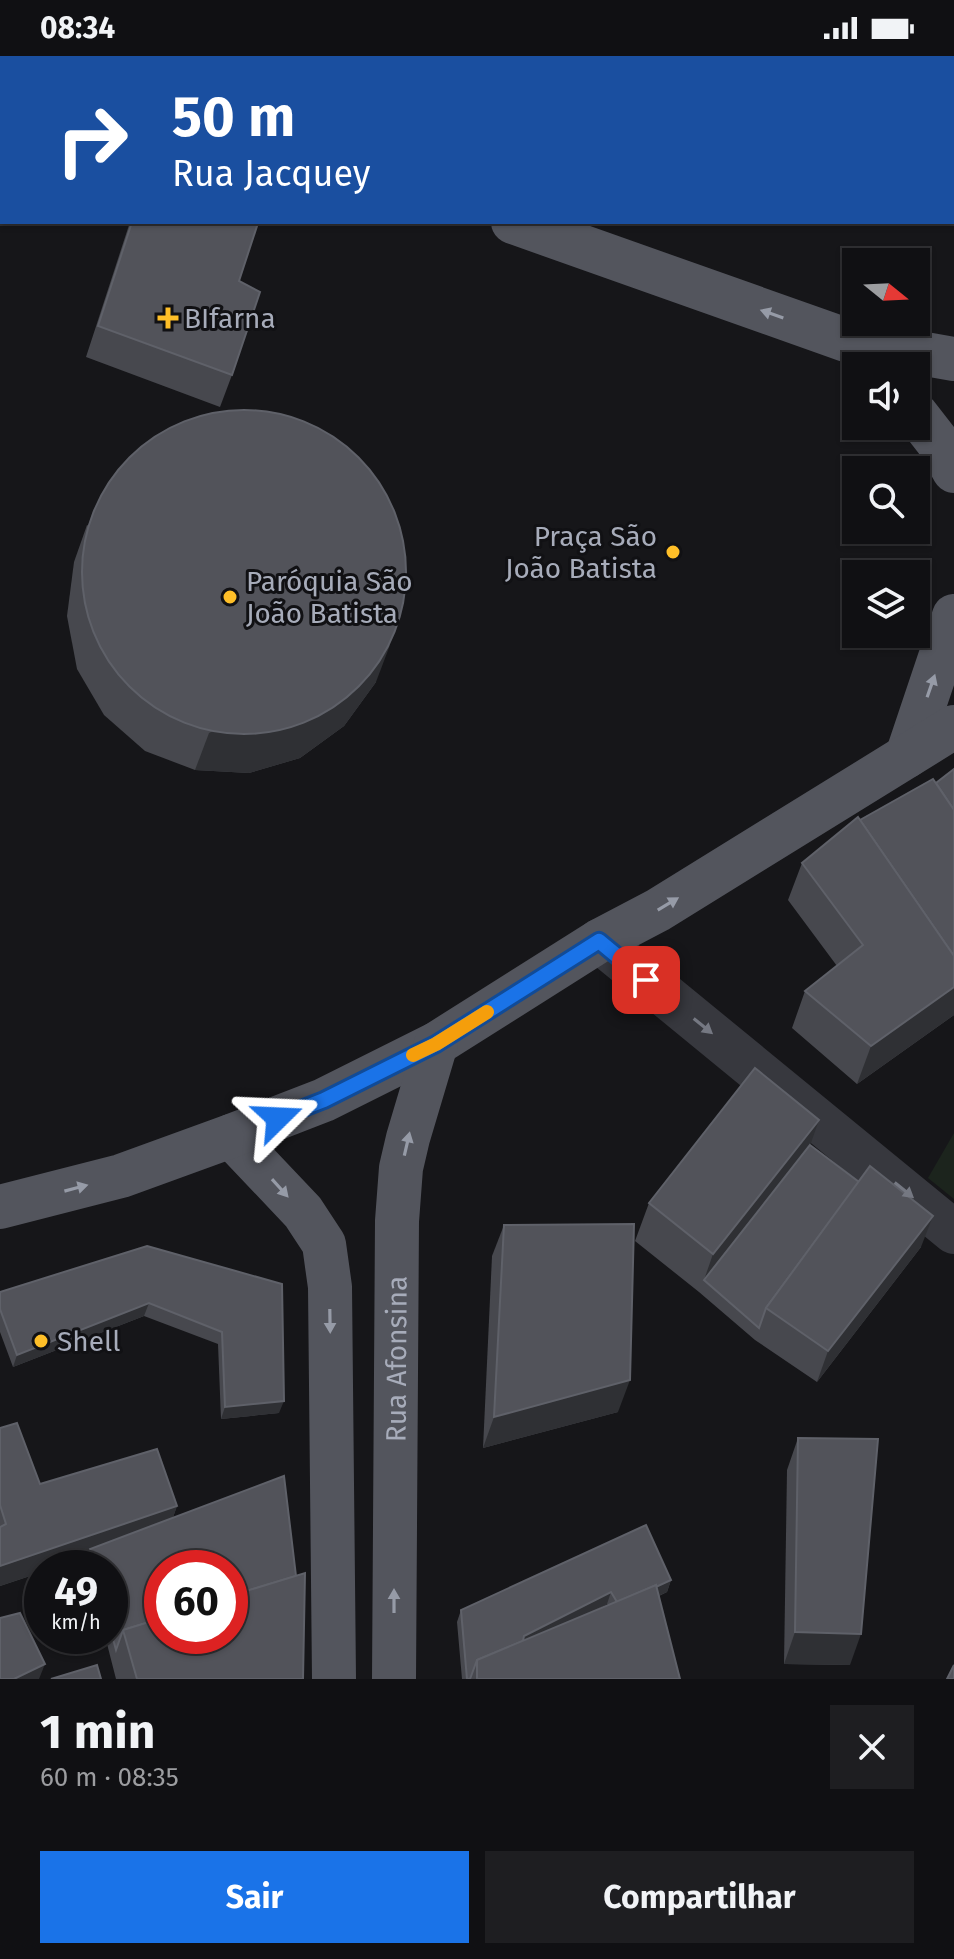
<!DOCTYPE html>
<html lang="pt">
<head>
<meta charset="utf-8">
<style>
  :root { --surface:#101013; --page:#1e1e21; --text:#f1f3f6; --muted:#9c9da0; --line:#303033; --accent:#1a73e8 }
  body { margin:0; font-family:"Fira Sans",sans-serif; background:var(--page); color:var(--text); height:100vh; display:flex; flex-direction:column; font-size:30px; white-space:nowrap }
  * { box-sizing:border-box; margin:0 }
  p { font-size:26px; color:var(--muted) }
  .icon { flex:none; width:44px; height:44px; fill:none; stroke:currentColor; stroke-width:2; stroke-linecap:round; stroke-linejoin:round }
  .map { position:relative; height:1623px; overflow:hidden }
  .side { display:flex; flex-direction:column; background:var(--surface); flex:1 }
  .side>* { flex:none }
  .banner { position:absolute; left:0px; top:0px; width:954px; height:168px; box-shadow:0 2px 6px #0004,0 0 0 2px var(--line); background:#1a4fa0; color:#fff; overflow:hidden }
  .needle { width:52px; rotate:108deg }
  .controls { position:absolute; left:842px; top:192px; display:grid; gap:16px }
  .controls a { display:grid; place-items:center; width:88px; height:88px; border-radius:0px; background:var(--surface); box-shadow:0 2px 6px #0004,0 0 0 2px var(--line); font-size:40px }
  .speed { position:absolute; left:24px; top:1494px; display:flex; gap:16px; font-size:40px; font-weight:700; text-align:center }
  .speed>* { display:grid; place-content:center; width:104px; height:104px; border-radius:50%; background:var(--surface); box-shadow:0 2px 6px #0004,0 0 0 2px var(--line); line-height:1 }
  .speed small { font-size:20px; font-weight:400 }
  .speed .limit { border:12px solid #d22; background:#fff; color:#111 }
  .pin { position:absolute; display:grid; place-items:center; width:68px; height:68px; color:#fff; margin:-34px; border-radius:16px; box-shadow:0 4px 12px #0006 }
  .me { position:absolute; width:88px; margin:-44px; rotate:69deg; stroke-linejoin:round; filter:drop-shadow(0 0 6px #0008) }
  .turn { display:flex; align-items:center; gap:28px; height:168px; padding:0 40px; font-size:36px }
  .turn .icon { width:104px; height:104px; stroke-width:2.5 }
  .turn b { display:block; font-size:56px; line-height:68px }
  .round { display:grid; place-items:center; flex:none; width:84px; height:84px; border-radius:0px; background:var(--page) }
  .headline { display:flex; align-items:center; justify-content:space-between; height:136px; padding:0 40px }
  h1 { font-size:48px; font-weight:700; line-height:60px }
  .primary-button { display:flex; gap:16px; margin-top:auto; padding:16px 40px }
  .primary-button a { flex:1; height:92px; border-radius:0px; background:var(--accent); color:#fff; font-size:32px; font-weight:700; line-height:92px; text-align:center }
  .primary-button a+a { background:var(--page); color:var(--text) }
  .status { display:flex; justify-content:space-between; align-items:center; height:56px; padding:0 40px; background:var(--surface); direction:ltr }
  .status svg { height:22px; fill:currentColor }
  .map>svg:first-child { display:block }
  .green { fill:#1c241d }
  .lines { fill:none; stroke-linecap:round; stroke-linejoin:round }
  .minor { stroke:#37383e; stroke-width:44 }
  .major { stroke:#53555d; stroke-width:44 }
  .wall { fill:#47484e; fill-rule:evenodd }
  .shaded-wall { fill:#2f3034 }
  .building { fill:#52535a; stroke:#5f6169; stroke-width:2 }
  .oneway { fill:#969ba7 }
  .oneway2 { fill:#757882 }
  .route-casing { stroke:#114b97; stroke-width:20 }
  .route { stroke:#1a73e8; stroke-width:14 }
  .slow { stroke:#f59e0b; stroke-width:14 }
  .poi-dot { fill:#ffbf28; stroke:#111114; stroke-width:3 }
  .labels { text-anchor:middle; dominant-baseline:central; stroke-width:6; stroke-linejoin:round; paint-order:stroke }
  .poi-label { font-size:28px; fill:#a7acba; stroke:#111114; text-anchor:start }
  .street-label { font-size:28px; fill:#a7acba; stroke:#111114 }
</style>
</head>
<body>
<div class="status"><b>08:34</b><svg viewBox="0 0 49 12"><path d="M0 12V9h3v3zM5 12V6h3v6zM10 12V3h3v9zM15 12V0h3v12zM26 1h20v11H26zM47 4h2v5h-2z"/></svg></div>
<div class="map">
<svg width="954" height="1623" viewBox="0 0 954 1623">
  <rect width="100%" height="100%" fill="#161619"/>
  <path class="green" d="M 954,1077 L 954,1143 L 928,1122 Z"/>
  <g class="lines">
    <g class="minor">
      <path d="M 286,2 L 287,0"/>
      <path d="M 599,885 L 954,1176"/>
    </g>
    <g class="major">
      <path d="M 106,0 L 111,2"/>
      <path d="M 0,39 L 2,38"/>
      <path d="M 513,166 L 846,284 L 954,303"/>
      <path d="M 916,358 L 937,385 L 954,415"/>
      <path d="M 907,700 L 954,560"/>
      <path d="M 231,1080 L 303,1156 L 324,1188 L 330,1231 L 334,1623"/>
      <path d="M 0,1151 L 121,1120 L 231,1080 L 324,1044 L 436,988 L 599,885 L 658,854 L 954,671"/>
      <path id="s1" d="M 394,1623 L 397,1165 L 401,1112 L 408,1082 L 436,988"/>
    </g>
  </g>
  <g class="wall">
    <path d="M 130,166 L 256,166 L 239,225 L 232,319 L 220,351 L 86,301 Z"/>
    <path d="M 87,469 L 376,626 L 344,670 L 300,702 L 249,717 L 195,714 L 145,695 L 104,659 L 77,613 L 67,560 L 74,506 Z"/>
    <path d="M 802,807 L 954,959 L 857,1028 L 792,972 L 805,935 L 837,910 L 788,844 Z"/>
    <path d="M 810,1089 L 921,1191 L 817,1326 L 755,1284 L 699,1236 L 635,1185 L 649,1147 Z"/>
    <path d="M 504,1169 L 618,1356 L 483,1392 L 492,1200 Z"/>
    <path d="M 282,1228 L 279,1357 L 221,1363 L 218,1288 L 144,1260 L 13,1311 L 0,1276 L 0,1236 Z"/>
    <path d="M 0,1372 L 40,1428 L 177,1450 L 173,1461 L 303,1623 L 116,1623 L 105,1580 L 110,1580 L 110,1512 L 87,1512 L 85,1505 L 87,1501 L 53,1512 L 42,1512 L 42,1516 L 0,1530 Z"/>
    <path d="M 798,1382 L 850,1609 L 784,1608 L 787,1414 Z"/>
    <path d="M 671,1524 L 667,1536 L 659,1540 L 680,1623 L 462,1623 L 457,1566 L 461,1554 ZM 607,1548 L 608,1549 L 585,1559 Z"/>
  </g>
  <g class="shaded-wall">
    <path d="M 390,589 L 376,626 L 344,670 L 300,702 L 249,717 L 195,714 L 209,677 Z"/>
    <path d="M 954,931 L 954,959 L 857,1028 L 871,990 Z"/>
    <path d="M 819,1064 L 806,1101 L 704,1224 L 713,1198 Z"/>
    <path d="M 933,1160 L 921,1191 L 817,1326 L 828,1295 Z"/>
    <path d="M 149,1247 L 144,1260 L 13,1311 L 17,1299 Z"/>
    <path d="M 630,1324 L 618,1356 L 483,1392 L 494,1361 Z"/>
    <path d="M 284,1345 L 279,1357 L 221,1363 L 225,1351 Z"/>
    <path d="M 177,1450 L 169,1473 L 90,1493 L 87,1501 L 53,1512 L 42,1512 L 42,1516 L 0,1530 L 0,1510 Z"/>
    <path d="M 671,1524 L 667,1536 L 613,1560 L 618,1547 Z"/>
    <path d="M 611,1536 L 607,1548 L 520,1593 L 524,1580 Z"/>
    <path d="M 795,1576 L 861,1578 L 850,1609 L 784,1608 Z"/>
    <path d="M 45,1608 L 39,1623 L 14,1623 Z"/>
  </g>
  <g class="building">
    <path d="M 132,166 L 258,167 L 239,225 L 260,236 L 232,319 L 98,270 Z"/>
    <circle cx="244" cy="516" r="162"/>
    <path d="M 954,713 L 954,754 L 936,727 Z"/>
    <path d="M 933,723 L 954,754 L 954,900 L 860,764 Z"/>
    <path d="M 858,761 L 954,900 L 954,931 L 871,990 L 805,935 L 863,889 L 802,807 Z"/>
    <path d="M 755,1012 L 819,1064 L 713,1198 L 649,1147 Z"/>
    <path d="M 810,1089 L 859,1126 L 766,1252 L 759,1272 L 704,1224 Z"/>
    <path d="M 870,1110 L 933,1160 L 828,1295 L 766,1252 Z"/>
    <path d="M 634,1168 L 630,1324 L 494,1361 L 504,1169 Z"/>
    <path d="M 147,1190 L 282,1228 L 284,1345 L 225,1351 L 222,1276 L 149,1247 L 17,1299 L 0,1253 L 0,1236 Z"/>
    <path d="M 17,1367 L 40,1428 L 157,1393 L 177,1450 L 0,1510 L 0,1471 L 6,1468 L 0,1449 L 0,1372 Z"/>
    <path d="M 798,1382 L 878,1383 L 861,1578 L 795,1576 Z"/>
    <path d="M 284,1420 L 296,1520 L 230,1540 L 230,1512 L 162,1512 L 162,1562 L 123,1574 L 116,1594 L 110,1572 L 110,1512 L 95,1512 L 90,1493 Z"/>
    <path d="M 646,1469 L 671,1524 L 656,1531 L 656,1529 L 617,1546 L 611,1536 L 524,1580 L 523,1585 L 477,1604 L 470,1623 L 467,1623 L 461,1554 Z"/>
    <path d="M 305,1517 L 303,1623 L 137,1623 L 123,1574 L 162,1562 L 162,1580 L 230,1580 L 230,1540 Z"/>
    <path d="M 656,1529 L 680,1623 L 477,1623 L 477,1604 Z"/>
    <path d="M 20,1557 L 45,1608 L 14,1623 L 0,1623 L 0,1562 Z"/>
    <path d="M 97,1609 L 101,1623 L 51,1623 Z"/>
    <path d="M 954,1609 L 954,1623 L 947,1623 Z"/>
  </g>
  <defs><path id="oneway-solid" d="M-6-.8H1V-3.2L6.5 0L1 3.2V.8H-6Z" transform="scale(2)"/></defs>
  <g class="oneway">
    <use href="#oneway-solid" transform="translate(772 258) rotate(-161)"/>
    <use href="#oneway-solid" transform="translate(931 630) rotate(-71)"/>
    <use href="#oneway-solid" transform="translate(668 848) rotate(-31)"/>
    <use href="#oneway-solid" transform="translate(407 1088) rotate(-77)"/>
    <use href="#oneway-solid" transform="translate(76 1132) rotate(-15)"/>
    <use href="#oneway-solid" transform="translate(280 1132) rotate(48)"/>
    <use href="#oneway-solid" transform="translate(330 1265) rotate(89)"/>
    <use href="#oneway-solid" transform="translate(394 1545) rotate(-90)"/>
  </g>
  <g class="oneway2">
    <use href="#oneway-solid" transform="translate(703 970) rotate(39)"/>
    <use href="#oneway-solid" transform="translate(904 1134) rotate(39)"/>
  </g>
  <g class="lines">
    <defs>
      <path id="route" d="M 278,1062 L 324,1044 L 436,988 L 599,885 L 646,924"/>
    </defs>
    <use href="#route" class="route-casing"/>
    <use href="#route" class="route"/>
    <path class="slow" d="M 413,999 L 436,988 L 487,956"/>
  </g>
  <g class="poi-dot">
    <path d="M164 250h8v8h8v8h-8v8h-8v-8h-8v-8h8z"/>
    <circle cx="673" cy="496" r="8"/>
    <circle cx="230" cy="541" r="8"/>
    <circle cx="41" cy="1285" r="8"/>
  </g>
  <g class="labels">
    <g class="poi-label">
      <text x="184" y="262">BIfarna</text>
      <text x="657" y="480" text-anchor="end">Praça São<tspan x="657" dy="32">João Batista</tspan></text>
      <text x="246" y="525">Paróquia São<tspan x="246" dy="32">João Batista</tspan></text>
      <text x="57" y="1285">Shell</text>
    </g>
    <g class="street-label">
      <text stroke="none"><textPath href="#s1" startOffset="320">Rua Afonsina</textPath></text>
    </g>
  </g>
</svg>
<div class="controls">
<a><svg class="needle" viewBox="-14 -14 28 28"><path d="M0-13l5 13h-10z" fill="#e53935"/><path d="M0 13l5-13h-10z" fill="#9c9da0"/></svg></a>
<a><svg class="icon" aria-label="sound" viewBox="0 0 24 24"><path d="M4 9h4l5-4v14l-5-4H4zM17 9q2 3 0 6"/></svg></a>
<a><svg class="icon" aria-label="search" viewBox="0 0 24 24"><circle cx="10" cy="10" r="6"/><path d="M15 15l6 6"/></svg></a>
<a><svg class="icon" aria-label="layers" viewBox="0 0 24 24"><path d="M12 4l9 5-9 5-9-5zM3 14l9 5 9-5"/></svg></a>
</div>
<div class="speed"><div>49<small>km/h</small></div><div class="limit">60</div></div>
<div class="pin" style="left:646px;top:924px;background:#d93025"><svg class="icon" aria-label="arrive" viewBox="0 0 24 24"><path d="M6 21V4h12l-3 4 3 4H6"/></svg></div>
<svg class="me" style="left:278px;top:1062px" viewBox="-20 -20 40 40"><path d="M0-17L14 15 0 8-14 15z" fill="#1a73e8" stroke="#fff" stroke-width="4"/></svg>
<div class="banner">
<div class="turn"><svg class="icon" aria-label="right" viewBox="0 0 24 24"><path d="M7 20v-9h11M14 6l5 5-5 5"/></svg><div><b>50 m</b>Rua Jacquey</div></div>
</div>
</div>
<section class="side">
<div class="headline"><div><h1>1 min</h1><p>60 m · 08:35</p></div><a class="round"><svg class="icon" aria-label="close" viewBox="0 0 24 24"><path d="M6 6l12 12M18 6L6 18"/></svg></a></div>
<div class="primary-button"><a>Sair</a><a>Compartilhar</a></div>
</section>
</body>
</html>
